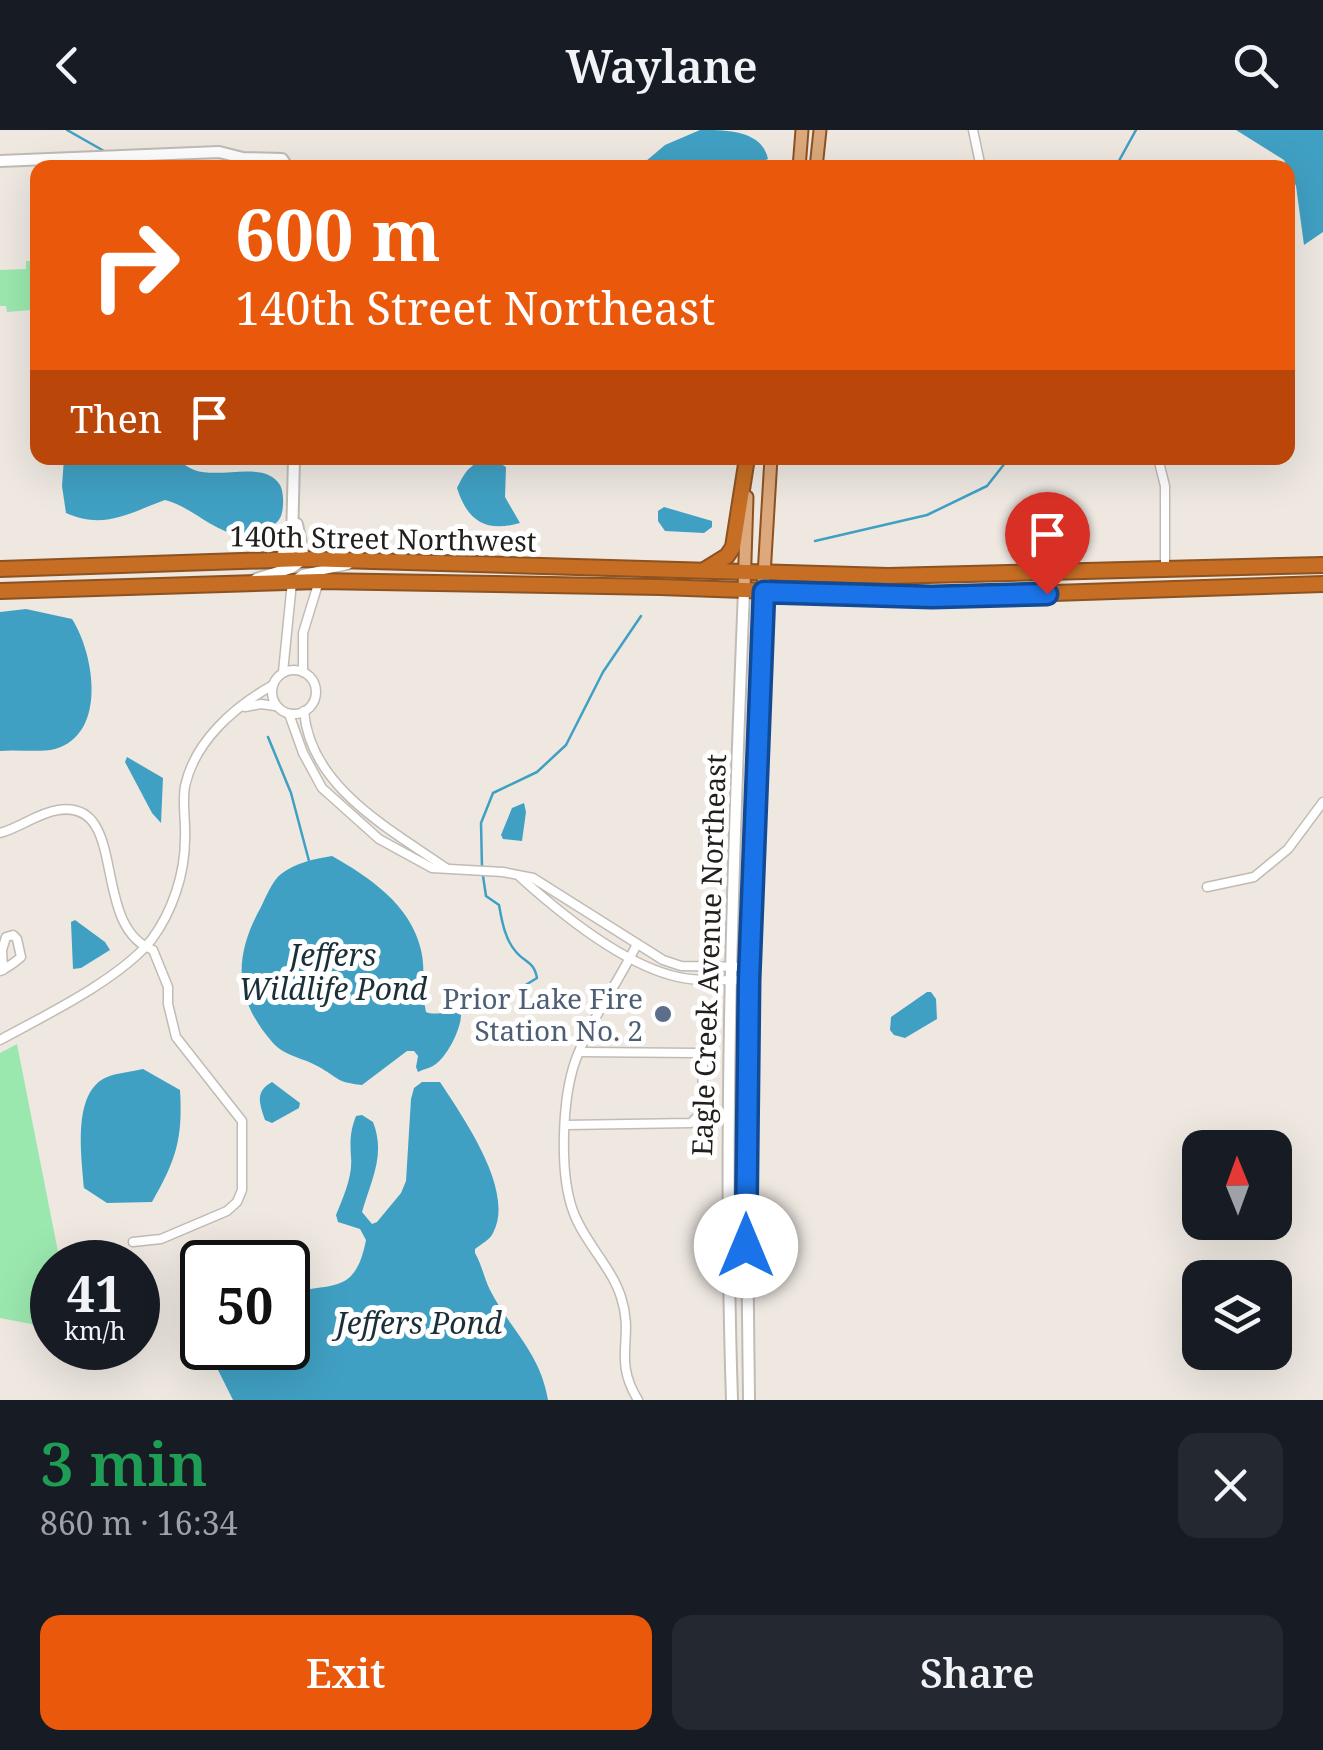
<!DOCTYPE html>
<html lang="en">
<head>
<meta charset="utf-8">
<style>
  :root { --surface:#171b24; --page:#242831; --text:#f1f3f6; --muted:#9ea1a6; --accent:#ea580c }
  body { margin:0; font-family:"Noto Serif",serif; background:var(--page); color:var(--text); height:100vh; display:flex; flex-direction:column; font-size:38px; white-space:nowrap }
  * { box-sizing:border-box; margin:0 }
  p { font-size:32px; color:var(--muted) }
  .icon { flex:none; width:55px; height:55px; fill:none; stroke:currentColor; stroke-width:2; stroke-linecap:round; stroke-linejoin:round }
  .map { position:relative; height:1270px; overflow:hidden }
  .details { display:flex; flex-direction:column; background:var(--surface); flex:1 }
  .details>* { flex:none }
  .hud { position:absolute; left:30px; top:30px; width:1265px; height:305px; border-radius:20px; box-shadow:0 10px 40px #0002; background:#ea580c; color:#fff; overflow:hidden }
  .needle { width:65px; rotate:359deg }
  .fabs { position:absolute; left:1182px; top:1000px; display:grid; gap:20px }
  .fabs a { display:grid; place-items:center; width:110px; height:110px; border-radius:20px; background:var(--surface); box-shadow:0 10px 40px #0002; font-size:50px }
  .speed { position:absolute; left:30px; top:1110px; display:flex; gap:20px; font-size:50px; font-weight:700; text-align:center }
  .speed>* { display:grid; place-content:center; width:130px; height:130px; border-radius:50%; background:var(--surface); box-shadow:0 10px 40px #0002; line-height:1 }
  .speed small { font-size:25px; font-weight:400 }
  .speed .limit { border:5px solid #111; border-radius:15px; background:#fff; color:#111 }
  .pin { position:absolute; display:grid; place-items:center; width:85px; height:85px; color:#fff; margin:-102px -42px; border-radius:50% 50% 50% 0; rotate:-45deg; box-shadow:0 0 10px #0007 }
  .pin .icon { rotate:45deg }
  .me { position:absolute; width:110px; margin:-55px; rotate:0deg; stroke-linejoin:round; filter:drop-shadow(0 0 8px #0008) }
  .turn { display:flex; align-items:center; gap:35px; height:210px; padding:0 40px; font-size:45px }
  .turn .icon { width:130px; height:130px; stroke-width:2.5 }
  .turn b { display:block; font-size:70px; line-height:85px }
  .then { display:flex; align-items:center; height:95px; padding:0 40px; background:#0003; gap:20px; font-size:38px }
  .round { display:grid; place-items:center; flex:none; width:105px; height:105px; border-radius:20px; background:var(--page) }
  .overview { display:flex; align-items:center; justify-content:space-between; height:170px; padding:0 40px }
  h1 { font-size:60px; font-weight:600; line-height:75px; color:#1e9e55 }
  .primary-button { display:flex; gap:20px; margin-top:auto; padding:20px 40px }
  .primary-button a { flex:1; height:115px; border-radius:20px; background:var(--accent); color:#fff; font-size:40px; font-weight:600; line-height:115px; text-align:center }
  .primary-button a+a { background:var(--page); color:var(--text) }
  header { display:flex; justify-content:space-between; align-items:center; height:130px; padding:0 40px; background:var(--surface); font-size:45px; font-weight:600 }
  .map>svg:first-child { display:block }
  .green { fill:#9be8af }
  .water { fill:#40a0c3 }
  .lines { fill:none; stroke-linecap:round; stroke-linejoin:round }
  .stream { stroke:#40a0c3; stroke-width:2.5 }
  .street-casing { stroke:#c1bbb5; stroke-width:11 }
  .secondary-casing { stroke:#c1bbb5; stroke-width:14 }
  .primary-casing { stroke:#8c5221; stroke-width:15 }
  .highway-casing { stroke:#8c5221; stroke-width:18 }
  .street { stroke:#fff; stroke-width:8 }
  .secondary { stroke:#fff; stroke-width:10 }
  .primary { stroke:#dca87c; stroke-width:11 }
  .highway { stroke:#c56e24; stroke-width:14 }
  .route-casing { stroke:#114b97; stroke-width:25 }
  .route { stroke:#1a73e8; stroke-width:18 }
  .service-dot { fill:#5c6f8a; stroke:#fff; stroke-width:4 }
  .labels { text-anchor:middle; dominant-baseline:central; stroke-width:10; stroke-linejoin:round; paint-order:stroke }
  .street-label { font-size:28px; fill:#211e1c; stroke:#fff }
  .service-label { font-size:28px; fill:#4e5e75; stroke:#fff; text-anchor:end }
  .water-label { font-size:30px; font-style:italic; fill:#1a2f38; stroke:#fff }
</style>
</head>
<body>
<header><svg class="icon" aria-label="back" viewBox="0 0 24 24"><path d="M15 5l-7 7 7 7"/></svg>Waylane<svg class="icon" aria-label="search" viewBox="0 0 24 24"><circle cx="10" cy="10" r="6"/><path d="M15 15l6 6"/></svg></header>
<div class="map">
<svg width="1323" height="1270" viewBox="0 0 1323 1270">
  <rect width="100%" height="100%" fill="#eee8e1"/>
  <g class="green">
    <path d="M 26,131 L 37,131 L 37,159 L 30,160 L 31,180 L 7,182 L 6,176 L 0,176 L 0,140 L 26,139 Z"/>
    <path d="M 17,914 L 60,1132 L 52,1132 L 52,1198 L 0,1188 L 0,923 Z"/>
  </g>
  <g class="water">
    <path d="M 700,0 C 726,0 762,0 768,29 L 750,37 L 639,37 L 665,15 Z"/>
    <path d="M 1236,0 L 1323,0 L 1323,102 L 1304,115 L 1296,56 L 1284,30 Z"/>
    <path d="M 64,328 L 179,328 C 200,361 261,324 280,355 C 284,362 284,378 281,386 C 277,395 271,396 264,400 C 229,420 198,378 165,370 C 129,383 104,400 66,383 L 62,356 Z"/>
    <path d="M 494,330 L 506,337 L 505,367 L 520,393 C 485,403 467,390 457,358 C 467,338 472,331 494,330 Z"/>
    <path d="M 664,377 L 712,391 L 712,397 L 704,403 L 665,401 L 658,391 L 658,381 Z"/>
    <path d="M 26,479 L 72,489 C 94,523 108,604 55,619 C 39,623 17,619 0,621 L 0,482 Z"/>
    <path d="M 127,627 L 163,648 L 161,693 L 152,683 L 125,632 Z"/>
    <path d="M 524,673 L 526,682 L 522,711 L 503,709 L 501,705 L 512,678 Z"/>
    <path d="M 332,726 C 369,747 411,775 421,820 C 426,841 421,861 426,882 C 437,887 449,878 461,885 C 461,899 447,928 433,936 C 428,939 423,939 418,942 L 416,937 L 418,926 L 414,921 L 407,921 L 362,955 C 337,952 341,950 321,938 C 305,928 286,927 273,913 C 234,869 233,827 261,777 C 266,767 272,751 281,744 C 295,733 314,729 332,726 Z"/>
    <path d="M 75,790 L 105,812 L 110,820 L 81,838 L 73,839 L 71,792 Z"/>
    <path d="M 927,862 L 931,862 L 936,869 L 937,889 L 905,908 L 894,905 L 890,900 L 891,887 Z"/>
    <path d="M 143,939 L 180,960 C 183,1009 176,1030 152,1072 L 107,1073 L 84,1058 C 82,1029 72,967 103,949 C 113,943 131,942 143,939 Z"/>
    <path d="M 272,952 L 300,973 L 299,978 L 272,993 L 265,990 C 260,974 254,962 272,952 Z"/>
    <path d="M 422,952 L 440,952 C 462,986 516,1061 493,1103 C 490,1110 481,1114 475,1119 L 475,1123 C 482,1135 484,1148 490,1160 C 511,1201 540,1222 548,1270 L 233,1270 L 207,1218 L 288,1218 L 288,1164 C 331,1151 355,1167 366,1110 L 360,1099 L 338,1092 L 336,1085 C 343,1068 353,1046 351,1027 C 350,1012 350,1001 356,986 L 362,985 L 373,992 C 386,1025 371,1050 362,1082 L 372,1094 L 377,1092 L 401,1063 L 406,1051 L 411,969 L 414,958 Z"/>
  </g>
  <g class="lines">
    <g class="stream">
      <path d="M 67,0 L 104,21"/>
      <path d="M 1086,38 L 1089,38"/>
      <path d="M 1115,38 L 1136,0"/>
      <path d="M 815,411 L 927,385 L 987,356 L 1009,328"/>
      <path d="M 268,607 L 291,663 L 309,731"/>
      <path d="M 482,738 L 481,693 L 493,663 L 537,642 L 566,615 L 603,542 L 641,486"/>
      <path d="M 483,746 L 486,766 L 499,775 C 502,792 505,810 517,823 C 526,833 534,832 537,848 L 519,859"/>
      <path d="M 457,881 L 465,866 L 473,864 L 478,866 L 482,881 L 491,881 L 498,873"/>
    </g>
    <defs>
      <g id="street">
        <path d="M 973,0 L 981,38"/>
        <path d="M 1158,328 L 1165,356 L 1165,440"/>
        <circle cx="294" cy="562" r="22"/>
        <path d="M 283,542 L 292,452 L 303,444 L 348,435"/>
        <path d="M 303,542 L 303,503 L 319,451"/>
        <path d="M 245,577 L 261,574 L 275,576"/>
        <path d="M 304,581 C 310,657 390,699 446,738"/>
        <path d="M 289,584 L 303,623 L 322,658 L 379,709 L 432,738 L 503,742 L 533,748 L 663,830 L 681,836 L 749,837"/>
        <path d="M 0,703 C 19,698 38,683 58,680 C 130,669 89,796 153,820 L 168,857 L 168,874 L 176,907 L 242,991 L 242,1060 L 237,1072 L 227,1081 L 161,1109 L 133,1112"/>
        <path d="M 520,747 C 561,784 623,835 678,847 C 701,852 726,850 749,850"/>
        <path d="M 1207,757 L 1254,747 L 1288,719 L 1323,672"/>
        <path d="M 637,814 C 618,853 591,889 576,929 C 562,967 559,1043 573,1081 C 584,1112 611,1136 621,1167 C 635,1209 612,1228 638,1270"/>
        <path d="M 0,841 C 9,837 14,833 21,827 L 17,809 L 13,805 L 6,807 L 2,820 L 3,840"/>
        <path d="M 0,910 C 44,886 122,848 152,809 C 172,782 185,744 185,709 C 186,691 182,674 185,656 C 195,611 234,577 273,555"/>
        <path d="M 566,995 L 691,993 L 702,982 L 703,931 L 698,923 L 580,922"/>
      </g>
      <g id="secondary">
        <path d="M 0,31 L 219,22 L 243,28 L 282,29 L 288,38"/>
        <path d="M 278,429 L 289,420 L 292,412 L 294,328"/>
        <path d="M 256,449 L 291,438 L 304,429 L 297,394"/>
        <path d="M 732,1270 C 723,1000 733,731 744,461"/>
        <path d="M 749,1270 L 746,1013 L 763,462"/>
      </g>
      <g id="primary">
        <path d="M 799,38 L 802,0"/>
        <path d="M 816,38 L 820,0"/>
        <path d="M 744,461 L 747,367"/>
        <path d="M 763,462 L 771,328"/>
      </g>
      <g id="highway">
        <path d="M 0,439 L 304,429 L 888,446 L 1323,435"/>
        <path d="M 706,439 L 727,426 L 733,417 L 747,328"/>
        <path d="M 0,461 L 319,451 L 660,457 L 932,467 L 1323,454"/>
      </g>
    </defs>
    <use href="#street" class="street-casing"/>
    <use href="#secondary" class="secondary-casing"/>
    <use href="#primary" class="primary-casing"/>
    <use href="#highway" class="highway-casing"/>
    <use href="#street" class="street"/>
    <use href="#secondary" class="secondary"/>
    <use href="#primary" class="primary"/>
    <use href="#highway" class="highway"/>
  </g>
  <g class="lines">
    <defs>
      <path id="route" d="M 746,1116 L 749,850 L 764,462 L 932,467 L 1047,464"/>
    </defs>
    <use href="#route" class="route-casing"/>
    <use href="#route" class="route"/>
  </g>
  <circle class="service-dot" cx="663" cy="884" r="10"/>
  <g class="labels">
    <g class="street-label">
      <text transform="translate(383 408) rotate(1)">140th Street Northwest</text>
      <text transform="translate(708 825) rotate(-88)">Eagle Creek Avenue Northeast</text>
    </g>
    <g class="service-label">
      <text x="643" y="868">Prior Lake Fire<tspan x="643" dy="32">Station No. 2</tspan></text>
    </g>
    <g class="water-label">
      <text x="333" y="824">Jeffers<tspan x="333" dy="34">Wildlife Pond</tspan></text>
      <text x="419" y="1192">Jeffers Pond</text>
    </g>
  </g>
</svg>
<div class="fabs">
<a><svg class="needle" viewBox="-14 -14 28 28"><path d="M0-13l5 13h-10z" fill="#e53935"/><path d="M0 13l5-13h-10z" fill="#9ea1a6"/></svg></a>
<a><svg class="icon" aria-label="layers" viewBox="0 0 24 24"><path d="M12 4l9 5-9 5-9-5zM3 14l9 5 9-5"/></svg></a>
</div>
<div class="speed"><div>41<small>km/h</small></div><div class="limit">50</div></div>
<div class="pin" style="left:1047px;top:464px;background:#d93025"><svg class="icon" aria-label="arrive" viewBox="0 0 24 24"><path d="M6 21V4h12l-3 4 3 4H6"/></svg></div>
<svg class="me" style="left:746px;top:1116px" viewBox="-20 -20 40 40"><circle r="19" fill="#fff"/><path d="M0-13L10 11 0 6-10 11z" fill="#1a73e8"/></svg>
<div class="hud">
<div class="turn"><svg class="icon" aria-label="right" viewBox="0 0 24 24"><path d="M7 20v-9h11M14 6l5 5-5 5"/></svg><div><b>600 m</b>140th Street Northeast</div></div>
<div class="then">Then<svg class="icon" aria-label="arrive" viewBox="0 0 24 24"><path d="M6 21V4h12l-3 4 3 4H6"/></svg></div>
</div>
</div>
<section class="details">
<div class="overview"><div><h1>3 min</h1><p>860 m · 16:34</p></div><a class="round"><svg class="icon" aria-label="close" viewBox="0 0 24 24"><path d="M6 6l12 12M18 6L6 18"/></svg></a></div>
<div class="primary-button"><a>Exit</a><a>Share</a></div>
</section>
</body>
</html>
